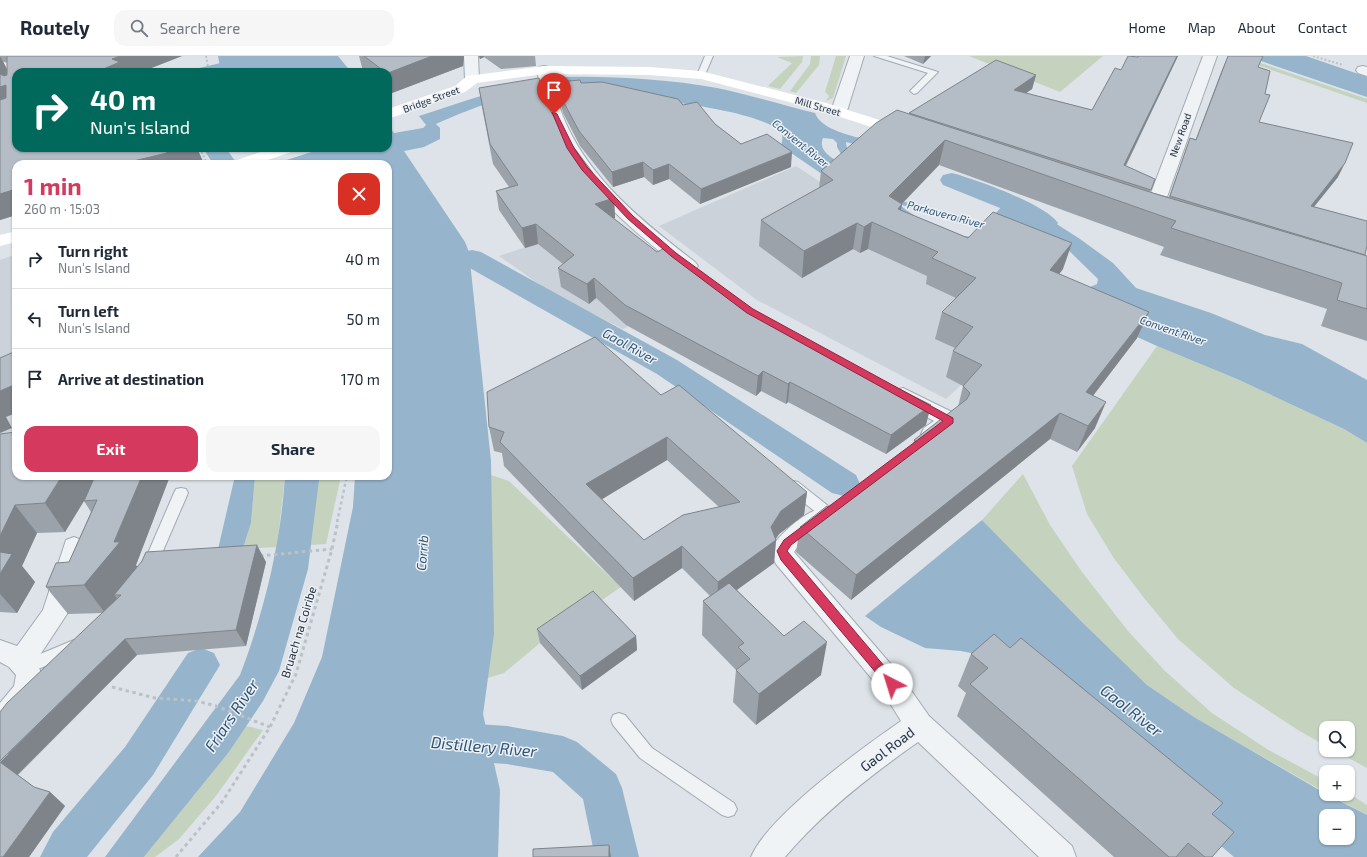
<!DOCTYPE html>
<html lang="en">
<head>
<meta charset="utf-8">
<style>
  :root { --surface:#fff; --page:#f6f6f7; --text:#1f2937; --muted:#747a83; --line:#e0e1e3; --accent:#d6395e }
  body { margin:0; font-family:"Exo 2",sans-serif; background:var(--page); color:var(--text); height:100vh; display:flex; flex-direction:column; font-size:15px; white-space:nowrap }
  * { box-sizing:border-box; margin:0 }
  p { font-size:13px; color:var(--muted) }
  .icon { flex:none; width:22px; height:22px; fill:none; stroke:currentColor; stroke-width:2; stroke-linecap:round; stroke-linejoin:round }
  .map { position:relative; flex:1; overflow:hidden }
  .side { position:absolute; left:12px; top:104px; width:380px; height:320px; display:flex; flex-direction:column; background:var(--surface); border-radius:12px; box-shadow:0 1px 3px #0004 }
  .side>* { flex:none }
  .guide { position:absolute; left:12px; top:12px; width:380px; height:84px; border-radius:12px; box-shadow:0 1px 3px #0004; background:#00695c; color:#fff; overflow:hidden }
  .controls { position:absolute; left:1319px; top:665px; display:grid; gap:8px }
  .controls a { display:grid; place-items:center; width:36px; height:36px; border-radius:8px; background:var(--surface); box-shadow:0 1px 3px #0004; font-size:20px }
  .pin { position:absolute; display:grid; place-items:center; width:34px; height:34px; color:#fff; margin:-41px -17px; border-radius:50% 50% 50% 0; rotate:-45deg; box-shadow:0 0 4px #0007 }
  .pin .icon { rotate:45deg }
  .me { position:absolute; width:44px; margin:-22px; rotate:320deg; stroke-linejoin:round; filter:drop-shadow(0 0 3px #0008) }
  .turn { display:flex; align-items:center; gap:14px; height:84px; padding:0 12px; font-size:18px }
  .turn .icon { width:52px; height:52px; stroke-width:2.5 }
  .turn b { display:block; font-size:28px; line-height:34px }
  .round { display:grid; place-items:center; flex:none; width:42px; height:42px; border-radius:12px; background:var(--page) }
  .overview { display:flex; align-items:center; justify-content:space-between; height:68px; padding:0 12px }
  h1 { font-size:24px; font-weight:700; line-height:30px; color:var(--accent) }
  .cta { display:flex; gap:8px; margin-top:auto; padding:8px 12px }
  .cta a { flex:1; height:46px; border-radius:12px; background:var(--accent); color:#fff; font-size:16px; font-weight:700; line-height:46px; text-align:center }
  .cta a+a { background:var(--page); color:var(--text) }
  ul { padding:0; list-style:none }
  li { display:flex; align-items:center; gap:12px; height:60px; padding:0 12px; border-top:1px solid var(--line) }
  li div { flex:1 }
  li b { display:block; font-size:15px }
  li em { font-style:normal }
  header { display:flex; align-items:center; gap:24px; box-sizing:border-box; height:56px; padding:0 20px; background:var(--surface); border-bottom:1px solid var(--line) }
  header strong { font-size:19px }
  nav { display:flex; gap:22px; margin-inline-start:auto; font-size:14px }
  .search { width:280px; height:36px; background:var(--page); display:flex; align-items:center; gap:10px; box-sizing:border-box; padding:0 14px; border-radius:12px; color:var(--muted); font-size:15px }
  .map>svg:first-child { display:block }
  .built { fill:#cbd2da }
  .green { fill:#c5d3be }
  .water { fill:#96b4cb; fill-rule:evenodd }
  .pier { fill:#dde3e8 }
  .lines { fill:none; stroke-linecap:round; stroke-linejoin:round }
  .canal { fill:#96b4cb; fill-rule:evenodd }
  .lane-casing { stroke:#a2aab2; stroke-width:2 }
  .street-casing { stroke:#a2aab2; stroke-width:2 }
  .path-far2 { stroke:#bbc1c7; stroke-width:2; stroke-dasharray:2 2; stroke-linecap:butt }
  .path-far1 { stroke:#bbc1c7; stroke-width:2.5; stroke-dasharray:3 3; stroke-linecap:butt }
  .path { stroke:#bbc1c7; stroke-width:3; stroke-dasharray:3.5 3.5; stroke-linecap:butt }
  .lane { fill:#f0f3f6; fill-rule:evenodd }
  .street { fill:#f0f3f6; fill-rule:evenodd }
  .secondary { fill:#fff; fill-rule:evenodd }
  .wall { fill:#9ba2a9; fill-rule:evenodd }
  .shaded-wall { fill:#7e848a }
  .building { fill:#b4bcc5; stroke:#7e848a; fill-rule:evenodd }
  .route { fill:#d6395e; stroke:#8b253d }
  .labels { text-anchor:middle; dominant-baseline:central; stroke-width:3; stroke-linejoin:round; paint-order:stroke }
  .far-street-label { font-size:10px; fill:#263140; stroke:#edf1f6 }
  .far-water-label { font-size:11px; font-style:italic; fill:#2d5476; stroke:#edf1f6 }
  .street-label { font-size:12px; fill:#263140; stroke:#edf1f6 }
  .water-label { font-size:13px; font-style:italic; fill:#2d5476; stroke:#edf1f6 }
  .near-street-label { font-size:14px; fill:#263140; stroke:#edf1f6 }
  .near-water-label { font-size:16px; font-style:italic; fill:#2d5476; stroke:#edf1f6 }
</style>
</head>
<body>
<header>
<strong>Routely</strong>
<div class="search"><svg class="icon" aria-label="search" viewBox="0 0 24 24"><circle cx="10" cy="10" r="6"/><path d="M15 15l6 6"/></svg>Search here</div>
<nav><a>Home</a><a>Map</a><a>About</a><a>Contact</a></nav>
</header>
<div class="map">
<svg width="1367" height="801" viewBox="0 0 1367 801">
  <rect width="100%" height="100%" fill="#dde3e8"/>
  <g class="built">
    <path d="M 796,110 L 845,142 L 897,174 L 986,182 L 1063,213 L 1041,241 L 961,329 L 946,343 L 757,244 L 659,170 Z"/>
    <path d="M 614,162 L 628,178 L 697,234 L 623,273 L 553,238 L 499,200 Z"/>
    <path d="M 16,198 L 16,407 L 0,409 L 0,204 Z"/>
  </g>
  <g class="green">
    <path d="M 803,0 L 802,6 L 780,33 L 768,30 L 792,7 L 777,1 Z"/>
    <path d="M 811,0 L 820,0 L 819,9 L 796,37 L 790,35 L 810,8 Z"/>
    <path d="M 836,0 L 846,0 L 833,42 L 826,45 L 829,40 L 825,36 Z"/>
    <path d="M 969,0 L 1103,0 L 1060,36 Z"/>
    <path d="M 1240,0 L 1367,43 L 1367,47 L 1240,3 Z"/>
    <path d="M 1157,290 L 1237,323 L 1344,373 L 1367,387 L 1367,712 L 1334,694 L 1348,694 L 1348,672 L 1326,672 L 1326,690 L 1298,674 L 1234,632 L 1178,583 L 1144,542 L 1113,501 L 1087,458 L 1072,410 Z"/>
    <path d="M 1023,418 L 1050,469 L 1082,516 L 1128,575 L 1165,615 L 1212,657 L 1267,693 L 1326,725 L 1326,737 L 1194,661 L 1147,629 L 1083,567 L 982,464 Z"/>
    <path d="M 491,419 L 509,425 L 621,531 L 540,587 L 504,617 L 488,622 Z"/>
    <path d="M 255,420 L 285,420 L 277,491 L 243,493 L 251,467 Z"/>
    <path d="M 319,420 L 341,420 L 326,488 L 311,489 Z"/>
    <path d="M 246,670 L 263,674 L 216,740 L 179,783 L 155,801 L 144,801 L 229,696 Z"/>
    <path d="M 1348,737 L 1367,749 L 1367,759 L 1328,738 Z"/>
  </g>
  <g class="water">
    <path d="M 218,0 L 338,0 L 351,16 L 221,16 Z"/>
    <path d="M 1246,0 L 1306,0 L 1367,21 L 1367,41 Z"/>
    <path d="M 562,21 C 613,20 666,23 717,32 C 750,39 783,49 815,57 C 821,74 854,81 870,84 L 858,89 L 846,86 C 846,97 857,102 866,109 L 841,98 L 837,91 L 837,87 L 833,83 L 823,82 C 817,96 835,103 845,110 C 860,119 874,131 889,139 C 919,154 960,160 993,169 L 993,160 L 1009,143 L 1038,156 L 1080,183 L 1113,207 L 1136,232 L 1211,257 L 1265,279 L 1302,288 L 1367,324 L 1367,387 L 1344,373 L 1237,323 L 1157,290 L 905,175 L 781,90 C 782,86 784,80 780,76 C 759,50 599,37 561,36 C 546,36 528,39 513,41 C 492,44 456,59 436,68 L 440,72 L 440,83 L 424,91 L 404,95 L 465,186 L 469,196 L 491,405 L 494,578 L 483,658 L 500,734 L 498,801 L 198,801 L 240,756 L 294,667 L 322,601 L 353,451 L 355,420 L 388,420 L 388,108 L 276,108 L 272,92 L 388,92 L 388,69 L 394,77 L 423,72 L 426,69 L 419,60 C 466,45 508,29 558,24 ZM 899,148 L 964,168 L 1005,176 L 1058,184 L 1098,223 L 1097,228 L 1088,232 L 971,181 C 946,178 918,165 899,148 Z"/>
    <path d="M 203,92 L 226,92 L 237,108 L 213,108 Z"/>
    <path d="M 235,420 L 255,420 L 251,467 L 239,505 L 215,506 Z"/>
    <path d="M 285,420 L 319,420 L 319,424 L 308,513 L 279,615 L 263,645 L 229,696 L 144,801 L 105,801 L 240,619 C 264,556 281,487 285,420 Z"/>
    <path d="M 982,464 L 1083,567 L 1147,629 L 1194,661 L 1326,738 L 1367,759 L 1367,801 L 1234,801 L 1000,603 L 961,595 L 925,592 L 881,571 L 865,560 ZM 1326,760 L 1348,760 L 1348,782 L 1326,782 Z"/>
  </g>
  <path class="pier" d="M 270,92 L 324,92 L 274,108 Z"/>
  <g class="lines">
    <g class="canal">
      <path d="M 251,0 L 290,0 L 287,4 L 235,16 L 195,16 L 199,12 Z"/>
      <path d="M 952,117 C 975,123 1045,148 1058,167 L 1054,172 L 1045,175 L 1036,172 L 1010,156 L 943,129 L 940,124 L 943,119 Z"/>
      <path d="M 472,194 L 481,196 L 677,304 L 856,419 L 860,428 L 856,437 L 844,440 L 832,437 L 657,318 L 468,211 L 426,221 L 417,219 L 413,213 L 417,207 Z"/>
      <path d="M 201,592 L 214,597 L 220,609 L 153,719 L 87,801 L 40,801 L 53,776 L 125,691 L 188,597 Z"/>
      <path d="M 447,666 L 507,670 L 563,680 L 577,686 L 616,718 L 622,732 L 639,801 L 595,801 L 583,743 L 553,716 L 507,708 L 447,704 L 433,698 L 427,685 L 433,672 Z"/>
    </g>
    <defs>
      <g id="lane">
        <path d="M 705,0 L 713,0 L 704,21 L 698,21 L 697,19 Z"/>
        <path d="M 874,0 L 887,0 L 938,16 L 917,37 L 914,38 L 910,35 L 928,17 Z"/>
        <path d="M 793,425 L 798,426 L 832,453 L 834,457 L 832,461 L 827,462 L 822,461 L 788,434 L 786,430 L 788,426 Z"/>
        <path d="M 181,432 L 186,433 L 188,437 L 156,511 L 154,515 L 149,517 L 144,515 L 142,511 L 174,437 L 176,433 Z"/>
        <path d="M 74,584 L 79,586 L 82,591 L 79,596 L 26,618 L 21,616 L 18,611 L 21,606 Z"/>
        <path d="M 619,657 L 625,659 L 652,692 L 734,747 L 737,753 L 734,759 L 728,761 L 722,759 L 640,702 L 613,669 L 611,664 L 613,659 Z"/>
      </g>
      <g id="street">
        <path d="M 464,0 L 478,0 L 479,23 L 477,26 L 467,26 L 465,23 Z"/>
        <path d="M 850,0 L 864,0 L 847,55 L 844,58 L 834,58 L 831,55 Z"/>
        <path d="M 1203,0 L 1217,0 L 1161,158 L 1158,162 L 1152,163 L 1146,162 L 1143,158 Z"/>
        <path d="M 0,5 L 30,13 L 32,16 L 16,16 L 16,18 L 0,13 Z"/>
        <path d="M 544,10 L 549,11 L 551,14 C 555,29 557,44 562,58 C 587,122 643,166 695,206 L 698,210 L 695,214 L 689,216 L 683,214 C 629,172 572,125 547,59 C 542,44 540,29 537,14 L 539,11 Z"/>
        <path d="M 1363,10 L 1367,11 L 1367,20 L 1358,17 L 1356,14 L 1358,11 Z"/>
        <path d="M 903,332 L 958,359 L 961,364 C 954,376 938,388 924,384 L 921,378 L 924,372 L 934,365 L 896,344 L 893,339 L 896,334 Z"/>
        <path d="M 823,451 L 831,454 L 835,460 L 831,466 L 796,493 L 794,496 L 901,620 L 929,660 L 1072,790 L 1076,801 L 1039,801 L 918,686 C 871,719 822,757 785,801 L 751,801 C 768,760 862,692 901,665 L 883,636 L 776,508 L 770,495 C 779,477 804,457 823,451 Z"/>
        <path d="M 74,481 L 82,484 L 86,491 L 67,558 L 36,605 L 42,619 L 39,635 L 35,643 L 10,676 L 0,679 L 0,647 L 14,630 L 16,619 L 9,611 L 0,606 L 0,584 L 17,590 L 43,554 L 66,484 Z"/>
      </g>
    </defs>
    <use href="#lane" class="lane-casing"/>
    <use href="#street" class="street-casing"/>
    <g class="path-far2">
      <path d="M 206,0 L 209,16"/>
      <path d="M 1313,0 L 1343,9"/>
      <path d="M 200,92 L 207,108"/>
    </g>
    <path class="path-far1" d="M 337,466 L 347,420"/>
    <g class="path">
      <path d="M 260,500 L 332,493"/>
      <path d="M 112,631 L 155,642 L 197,645 L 216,650 L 270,671"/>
      <path d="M 176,801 L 222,746 L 270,671 L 296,618 L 332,493 L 338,465"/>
    </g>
    <use href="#lane" class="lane"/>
    <use href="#street" class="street"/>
    <g class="secondary">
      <path d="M 544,10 L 649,11 L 701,15 L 826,47 L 911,74 L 913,77 L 911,80 L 899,80 L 816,53 L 701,23 L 649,19 L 544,18 L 477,27 L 465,36 L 388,63 L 388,53 L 455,30 L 467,20 Z"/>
      <path d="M 272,92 L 296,92 L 294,95 L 256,108 L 232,108 L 234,105 Z"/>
      <path d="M 16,175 L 16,186 L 0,190 L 0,179 Z"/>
    </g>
  </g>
  <g class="wall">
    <path d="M 0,0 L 182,0 L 141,16 L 16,16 L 16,92 L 197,92 L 204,108 L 16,108 L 16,159 L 0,164 ZM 3,5 L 7,6 L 7,13 Z"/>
    <path d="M 359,0 L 464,0 L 463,10 L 392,37 L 388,35 L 388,16 L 364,16 L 363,15 Z"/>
    <path d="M 479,0 L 535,0 L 536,10 L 501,13 L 484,1 L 480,3 Z"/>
    <path d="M 904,0 L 931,0 L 923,8 Z"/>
    <path d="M 1138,0 L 1178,0 L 1126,110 L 1151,134 L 1150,136 L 1169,141 L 1185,96 L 1190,82 L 1196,83 L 1221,16 L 1228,0 L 1258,11 L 1259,66 L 1338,121 L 1314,151 L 1365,200 L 1367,200 L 1367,285 L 1321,270 L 1327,253 L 1160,199 L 1164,191 L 939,109 L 902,148 L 901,154 L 968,182 L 1063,213 L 1059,218 L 1137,282 L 1093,340 L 1095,372 L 1077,396 L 1050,383 L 851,544 L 796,496 L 800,471 L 831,453 L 912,393 L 914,384 L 958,351 L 963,330 L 946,321 L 953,295 L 955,292 L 935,283 L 942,256 L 956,242 L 926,228 L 927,220 L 868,193 L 860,197 L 853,193 L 802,222 L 759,190 L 761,164 L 819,132 L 821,115 L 909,58 L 909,57 L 1036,19 L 1032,33 L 1026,37 L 1092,54 L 1121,14 Z"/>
    <path d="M 558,26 L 581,27 L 683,49 L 715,68 L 741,88 L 791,111 L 700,148 L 669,123 L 653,129 L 644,121 L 613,131 L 580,90 L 563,57 L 559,40 Z"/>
    <path d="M 479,32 L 543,40 L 560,73 L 593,117 L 594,123 L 614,142 L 615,162 L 613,163 L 657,196 L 750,254 L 926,369 L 886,398 L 788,346 L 786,348 L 761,335 L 756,340 L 626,269 L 596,242 L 589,248 L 561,231 L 558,212 L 563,208 L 538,188 L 525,192 L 499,154 L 496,135 L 509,131 L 493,108 L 482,51 Z"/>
    <path d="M 661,339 L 807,436 L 804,459 L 779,478 L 776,483 L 774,507 L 737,534 L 821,619 L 756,669 L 733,646 L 736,614 L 702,579 L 703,545 L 710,540 L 682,512 L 634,545 L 504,410 L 502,397 L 494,395 L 489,371 ZM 667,404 L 719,451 L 644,484 L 602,443 Z"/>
    <path d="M 0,378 L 16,420 L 170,420 L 136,509 L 137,511 L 266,506 L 246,590 L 137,599 L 18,719 L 34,731 L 50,736 L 65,750 L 29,801 L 0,656 L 102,557 L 68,558 L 46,531 L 69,506 L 91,456 L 84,445 L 65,476 L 37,477 L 22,510 L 35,526 L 17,557 L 0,556 Z"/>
    <path d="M 537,573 L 636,580 L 637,594 L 582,634 L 540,587 Z"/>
    <path d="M 1010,592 L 1212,758 L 1212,801 L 1114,801 L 957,660 L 966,637 L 958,630 L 971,598 Z"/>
  </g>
  <g class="shaded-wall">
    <path d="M 0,0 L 9,17 L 0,22 Z"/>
    <path d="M 120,0 L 182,0 L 141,16 L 101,16 L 101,14 L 112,3 Z"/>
    <path d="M 432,0 L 464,0 L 463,10 L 392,37 L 388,22 L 388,17 Z"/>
    <path d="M 479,0 L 484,0 L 484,1 L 480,3 Z"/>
    <path d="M 925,0 L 931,0 L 923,8 Z"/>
    <path d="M 1177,0 L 1178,0 L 1119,123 L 1124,109 Z"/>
    <path d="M 1036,19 L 1032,33 L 1010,48 L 1014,34 Z"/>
    <path d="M 6,29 L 16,48 L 0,56 L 0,31 Z"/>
    <path d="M 945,84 L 939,109 L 884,166 L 889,140 Z"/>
    <path d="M 175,92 L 197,92 L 204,108 L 121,108 Z"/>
    <path d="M 792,96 L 791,111 L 700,148 L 701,133 Z"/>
    <path d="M 643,106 L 644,121 L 613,131 L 612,116 Z"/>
    <path d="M 1345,107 L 1338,121 L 1303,164 L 1311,150 Z"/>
    <path d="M 669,108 L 669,123 L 653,129 L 653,114 Z"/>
    <path d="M 593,117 L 595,137 L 590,119 Z"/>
    <path d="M 16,133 L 16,159 L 0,164 L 0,138 Z"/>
    <path d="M 614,142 L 615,162 L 597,168 L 595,148 Z"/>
    <path d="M 902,148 L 897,174 L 898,153 Z"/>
    <path d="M 872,166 L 868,193 L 860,197 L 864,171 Z"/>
    <path d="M 857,167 L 853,193 L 802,222 L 804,195 Z"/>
    <path d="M 536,168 L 538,188 L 525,192 L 522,172 Z"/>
    <path d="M 1072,187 L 1063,213 L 1041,241 L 1050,214 Z"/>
    <path d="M 594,222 L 596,242 L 589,248 L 587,228 Z"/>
    <path d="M 1149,256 L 1137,282 L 1075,363 L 1086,336 Z"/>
    <path d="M 763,315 L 761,335 L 756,340 L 758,320 Z"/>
    <path d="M 790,326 L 788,346 L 786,348 L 788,328 Z"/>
    <path d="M 16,328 L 16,357 L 6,361 L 12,372 L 0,377 L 0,335 Z"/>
    <path d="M 1106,346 L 1095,372 L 1077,396 L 1088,370 Z"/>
    <path d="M 931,349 L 926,369 L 886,398 L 891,379 Z"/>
    <path d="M 1060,357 L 1050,383 L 851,544 L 856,519 Z"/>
    <path d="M 667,381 L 667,404 L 589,451 L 586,428 Z"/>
    <path d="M 62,420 L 99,420 L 65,476 L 45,447 Z"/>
    <path d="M 142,420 L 170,420 L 136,509 L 139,514 L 114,539 L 117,542 L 105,557 L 84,529 L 114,486 Z"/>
    <path d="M 807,436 L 804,459 L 779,478 L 774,485 L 776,484 L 774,507 L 717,548 L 718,526 L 771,471 L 781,455 Z"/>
    <path d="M 15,449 L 37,477 L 22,510 L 35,526 L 17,557 L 0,538 L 0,480 Z"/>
    <path d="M 257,489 L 266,506 L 246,590 L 236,574 Z"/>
    <path d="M 682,490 L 682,512 L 634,545 L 633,522 Z"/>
    <path d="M 636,580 L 637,594 L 582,634 L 580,620 Z"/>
    <path d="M 125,583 L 137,599 L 16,720 L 0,706 Z"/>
    <path d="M 827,586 L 821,619 L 756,669 L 759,638 Z"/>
    <path d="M 50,736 L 65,750 L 29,801 L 3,801 Z"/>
    <path d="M 609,789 L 611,801 L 609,801 Z"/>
  </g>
  <g class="building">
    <path d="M 7,0 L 120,0 L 112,3 L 120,6 L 101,14 L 104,16 L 16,16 L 16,92 L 175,92 L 165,95 L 167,97 L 121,108 L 16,108 L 16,133 L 0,138 L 0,44 L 6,42 L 6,29 L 0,31 L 0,18 L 4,20 L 7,19 Z"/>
    <path d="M 364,0 L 432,0 L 388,17 L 388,16 L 385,16 Z"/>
    <path d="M 1128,0 L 1138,1 L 1138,0 L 1177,0 L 1124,109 L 1155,123 L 1151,134 L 909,57 L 996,4 L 1036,19 L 1014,34 L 1092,54 L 1115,12 L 1121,14 Z"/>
    <path d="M 1228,0 L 1263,0 L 1258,11 L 1270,15 L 1265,38 L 1270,39 L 1259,66 L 1353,87 L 1345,107 L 1311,150 L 1367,165 L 1367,189 L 1365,199 L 1170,140 L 1190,82 L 1196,84 Z"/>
    <path d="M 539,22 L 543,40 L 560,73 L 593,117 L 590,119 L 614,142 L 595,148 L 657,196 L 667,191 L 750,254 L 798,282 L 931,349 L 891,379 L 790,326 L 788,328 L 763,315 L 758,320 L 625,249 L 594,222 L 587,228 L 558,212 L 574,199 L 536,168 L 522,172 L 496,135 L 518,129 L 490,88 L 479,32 Z"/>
    <path d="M 580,24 L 581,27 L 602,26 L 678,43 L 683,49 L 697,46 L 715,68 L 741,88 L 767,78 L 792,96 L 701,133 L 669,108 L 653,114 L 643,106 L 612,116 L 579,75 L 562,43 L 558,26 Z"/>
    <path d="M 897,54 L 1156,138 L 1367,200 L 1367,253 L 1337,244 L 1342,227 L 1171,172 L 1176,165 L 945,84 L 889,140 L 902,148 L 898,153 L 968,182 L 993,156 L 1072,187 L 1050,214 L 1149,256 L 1086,336 L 1106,346 L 1088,370 L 1060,357 L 856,519 L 800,471 L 827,450 L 831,453 L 919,387 L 914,384 L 967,343 L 970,337 L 963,330 L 982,309 L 953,295 L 973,271 L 942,256 L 976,222 L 932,202 L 938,196 L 872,166 L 864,171 L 857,167 L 804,195 L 761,164 L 833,124 L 821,115 L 876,67 Z"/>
    <path d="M 595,281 L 661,339 L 679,329 L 807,436 L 781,455 L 771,471 L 776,484 L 718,526 L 682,490 L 633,522 L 500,386 L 504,376 L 489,371 L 487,336 ZM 667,381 L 740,446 L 683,459 L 644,484 L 586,428 Z"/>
    <path d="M 16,295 L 16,328 L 0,335 L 0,302 Z"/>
    <path d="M 16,376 L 16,420 L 62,420 L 45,447 L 15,449 L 0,480 L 0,378 Z"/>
    <path d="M 95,420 L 142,420 L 114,486 L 120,486 L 84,529 L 46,531 L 56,507 L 69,506 L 97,444 L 84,445 Z"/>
    <path d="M 257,489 L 236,574 L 125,583 L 0,705 L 0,656 L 7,647 L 121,539 L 114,539 L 142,505 L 146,496 Z"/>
    <path d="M 0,496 L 12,498 L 0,518 Z"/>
    <path d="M 729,527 L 784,580 L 804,565 L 827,586 L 759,638 L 736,614 L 750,603 L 738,591 L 744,587 L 703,545 Z"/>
    <path d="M 593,535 L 636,580 L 580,620 L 537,573 Z"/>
    <path d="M 994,578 L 1010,592 L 1021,582 L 1223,747 L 1212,758 L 1234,776 L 1212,801 L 1205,801 L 1188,787 L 1176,801 L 1169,801 L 970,628 L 988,612 L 971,598 Z"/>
    <path d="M 0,706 L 34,731 L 50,736 L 3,801 L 0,801 Z"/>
    <path d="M 609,789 L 609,801 L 533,801 L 533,793 Z"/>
  </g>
  <path class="route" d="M 552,56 L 557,58 L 574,92 L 587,111 L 633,160 L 676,197 L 753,253 L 953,362 L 953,367 L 791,489 L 787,495 L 896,624 L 898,628 L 896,631 L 892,633 L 888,631 L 781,504 L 777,495 L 784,484 L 943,365 L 747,257 L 671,200 L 628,163 L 582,114 L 567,92 Z"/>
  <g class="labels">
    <g class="far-street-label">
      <text transform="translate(431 43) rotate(-20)">Bridge Street</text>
      <text transform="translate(818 50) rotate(16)">Mill Street</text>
      <text transform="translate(1180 79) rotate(-70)">New Road</text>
    </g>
    <g class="far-water-label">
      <text transform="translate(801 87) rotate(39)">Convent River</text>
      <text transform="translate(946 158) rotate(15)">Parkavera River</text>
      <text transform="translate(1173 274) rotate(19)">Convent River</text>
    </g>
    <g class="street-label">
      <text transform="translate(298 576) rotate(-73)">Bruach na Coiribe</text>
    </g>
    <g class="water-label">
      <text transform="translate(630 290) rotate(29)">Gaol River</text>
      <text transform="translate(422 497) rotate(-86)">Corrib</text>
    </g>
    <g class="near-street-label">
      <text transform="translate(887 693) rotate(-37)">Gaol Road</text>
    </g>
    <g class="near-water-label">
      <text transform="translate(1132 654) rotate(38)">Gaol River</text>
      <text transform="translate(231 659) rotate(-56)">Friars River</text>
      <text transform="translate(484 690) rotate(5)">Distillery River</text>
    </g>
  </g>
</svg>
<div class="controls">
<a><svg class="icon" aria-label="search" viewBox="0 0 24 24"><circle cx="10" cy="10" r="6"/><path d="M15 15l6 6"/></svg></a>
<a>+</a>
<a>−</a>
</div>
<div class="pin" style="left:554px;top:58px;background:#d93025"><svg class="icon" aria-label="arrive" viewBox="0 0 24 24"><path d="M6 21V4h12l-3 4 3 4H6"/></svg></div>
<svg class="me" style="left:892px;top:628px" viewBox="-20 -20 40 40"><circle r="19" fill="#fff"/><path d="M0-13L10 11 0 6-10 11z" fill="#d6395e"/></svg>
<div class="guide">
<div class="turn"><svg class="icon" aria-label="right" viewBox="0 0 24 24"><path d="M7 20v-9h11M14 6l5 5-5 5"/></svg><div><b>40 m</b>Nun's Island</div></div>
</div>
<section class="side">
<div class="overview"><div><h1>1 min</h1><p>260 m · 15:03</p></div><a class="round" style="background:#d93025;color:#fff"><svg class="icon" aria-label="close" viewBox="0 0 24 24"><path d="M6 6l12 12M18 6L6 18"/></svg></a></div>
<ul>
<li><svg class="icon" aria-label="right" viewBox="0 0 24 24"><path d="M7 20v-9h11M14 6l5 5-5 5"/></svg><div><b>Turn right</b><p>Nun's Island</p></div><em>40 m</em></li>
<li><svg class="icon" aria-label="left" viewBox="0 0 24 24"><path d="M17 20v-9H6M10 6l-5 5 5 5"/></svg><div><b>Turn left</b><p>Nun's Island</p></div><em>50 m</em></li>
<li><svg class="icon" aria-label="arrive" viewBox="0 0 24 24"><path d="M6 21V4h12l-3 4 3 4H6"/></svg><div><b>Arrive at destination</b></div><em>170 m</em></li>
</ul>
<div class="cta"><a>Exit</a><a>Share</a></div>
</section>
</div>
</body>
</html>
